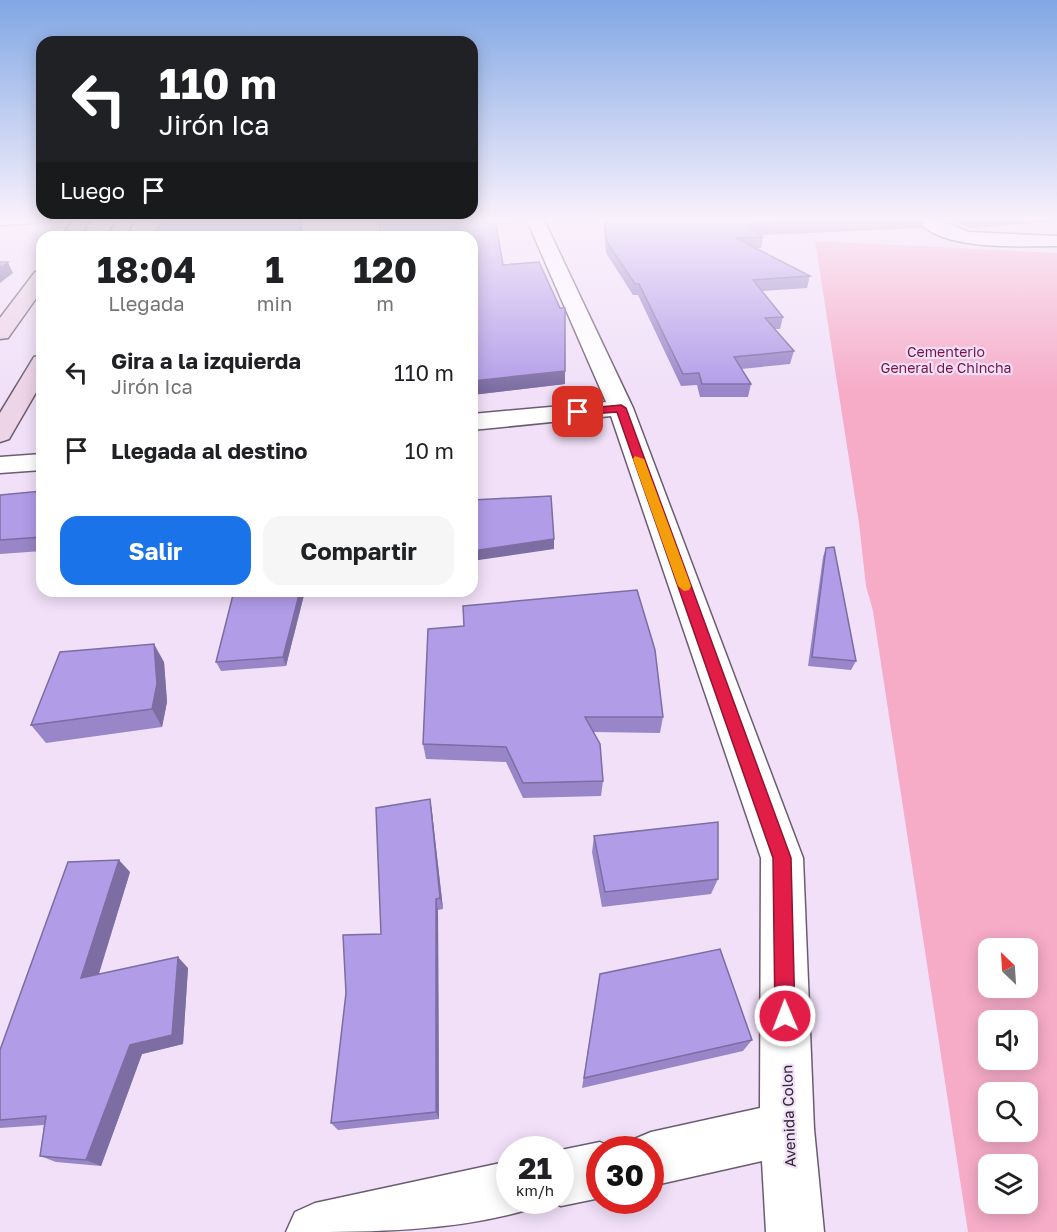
<!DOCTYPE html>
<html lang="es">
<head>
<meta charset="utf-8">
<style>
  :root { --surface:#fff; --page:#f6f6f6; --text:#202124; --muted:#757577; --accent:#1a73e8 }
  body { margin:0; font-family:"Golos Text",sans-serif; background:var(--page); color:var(--text); height:100vh; display:flex; flex-direction:column; font-size:22px; white-space:nowrap }
  * { box-sizing:border-box; margin:0 }
  p { font-size:20px; color:var(--muted) }
  .icon { flex:none; width:33px; height:33px; fill:none; stroke:currentColor; stroke-width:2; stroke-linecap:round; stroke-linejoin:round }
  .map { position:relative; flex:1; overflow:hidden }
  .sheet { position:absolute; left:36px; top:231px; width:442px; height:366px; display:flex; flex-direction:column; background:var(--surface); border-radius:18px; box-shadow:0 3px 15px #0003 }
  .sheet>* { flex:none }
  .guide { position:absolute; left:36px; top:36px; width:442px; height:183px; border-radius:18px; box-shadow:0 3px 15px #0003; background:#202124; color:#fff; overflow:hidden }
  .needle { width:39px; rotate:335deg }
  .buttons { position:absolute; left:978px; top:938px; display:grid; gap:12px }
  .buttons a { display:grid; place-items:center; width:60px; height:60px; border-radius:12px; background:var(--surface); box-shadow:0 3px 15px #0003; font-size:30px }
  .speed { position:absolute; left:496px; top:1136px; display:flex; gap:12px; font-size:30px; font-weight:700; text-align:center }
  .speed>* { display:grid; place-content:center; width:78px; height:78px; border-radius:50%; background:var(--surface); box-shadow:0 3px 15px #0003; line-height:1 }
  .speed small { font-size:15px; font-weight:400 }
  .speed .limit { border:9px solid #d22; background:#fff; color:#111 }
  .pin { position:absolute; display:grid; place-items:center; width:51px; height:51px; color:#fff; margin:-26px; border-radius:12px; box-shadow:0 3px 9px #0006 }
  .me { position:absolute; width:66px; margin:-33px; rotate:359deg; stroke-linejoin:round; filter:drop-shadow(0 0 4px #0008) }
  .turn { display:flex; align-items:center; gap:21px; height:126px; padding:0 24px; font-size:27px }
  .turn .icon { width:78px; height:78px; stroke-width:2.5 }
  .turn b { display:block; font-size:42px; line-height:51px }
  .then { display:flex; align-items:center; height:57px; padding:0 24px; background:#0003; gap:12px; font-size:22px }
  .eta { display:flex; justify-content:space-evenly; align-items:center; height:102px; text-align:center }
  .eta b { font-size:36px; font-weight:700; line-height:42px }
  .action { display:flex; gap:12px; margin-top:auto; padding:12px 24px }
  .action a { flex:1; height:69px; border-radius:18px; background:var(--accent); color:#fff; font-size:24px; font-weight:700; line-height:69px; text-align:center }
  .action a+a { background:var(--page); color:var(--text) }
  ul { padding:0; list-style:none }
  li { display:flex; align-items:center; gap:18px; height:78px; padding:0 24px }
  li div { flex:1 }
  li b { display:block; font-size:22px }
  li em { font-style:normal }
  .map>svg:first-child { display:block }
  .green { fill:#f6abc7; fill-rule:evenodd }
  .lines { fill:none; stroke-linecap:round; stroke-linejoin:round }
  .street-casing { stroke:#6b5d71; stroke-width:3 }
  .secondary-casing { stroke:#6b5d71; stroke-width:3 }
  .street { fill:#fff; fill-rule:evenodd }
  .secondary { fill:#edd4e7; fill-rule:evenodd }
  .wall { fill:#9886c8 }
  .shaded-wall { fill:#7c6da2 }
  .building { fill:#b19ce8; stroke:#7c6da2; stroke-width:1.5 }
  .route { fill:#e11d48; stroke:#92132f; stroke-width:1.5 }
  .slow { fill:#f59e0b }
  .labels { text-anchor:middle; dominant-baseline:central; stroke-width:4.5; stroke-linejoin:round; paint-order:stroke }
  .far-park-label { font-size:14px; fill:#771345; stroke:#f1e0f8 }
  .street-label { font-size:15px; fill:#2d262f; stroke:#f1e0f8 }
</style>
</head>
<body>
<div class="map">
<svg width="1057" height="1232" viewBox="0 0 1057 1232">
  <rect width="100%" height="100%" fill="#f1e0f8"/>
  <path class="green" d="M 815,241 L 1057,253 L 1057,1232 L 968,1232 L 873,611 L 866,586 L 859,523 ZM 988,948 L 1028,948 L 1028,987 L 988,987 ZM 988,1020 L 1028,1020 L 1028,1059 L 988,1059 ZM 988,1092 L 1028,1092 L 1028,1131 L 988,1131 ZM 988,1164 L 1028,1164 L 1028,1203 L 988,1203 Z"/>
  <g class="lines">
    <defs>
      <g id="street">
        <path d="M 0,218 L 43,218 L 35,223 L 0,225 Z"/>
        <path d="M 526,218 L 543,218 L 633,408 L 803,858 L 814,1129 L 824,1232 L 766,1232 L 762,1161 L 651,1186 L 651,1149 L 628,1149 L 632,1140 L 651,1132 L 760,1108 L 761,858 L 611,416 L 472,430 L 472,414 L 606,402 Z"/>
        <path d="M 915,218 L 935,218 L 969,232 L 1057,236 L 1057,246 C 1019,246 940,252 915,218 Z"/>
        <path d="M 42,454 L 42,470 L 0,473 L 0,457 Z"/>
        <path d="M 600,1142 L 616,1149 L 600,1149 L 600,1198 L 561,1206 L 547,1200 L 561,1200 L 561,1150 Z"/>
        <path d="M 510,1161 L 510,1200 L 533,1200 L 530,1209 C 453,1232 368,1232 286,1232 L 295,1212 L 315,1203 Z"/>
      </g>
      <g id="secondary">
        <path d="M 75,218 L 92,218 L 79,237 L 61,237 Z"/>
        <path d="M 118,218 L 135,218 L 125,237 L 107,237 Z"/>
        <path d="M 42,270 L 42,290 L 8,338 L 0,339 L 0,318 L 35,272 Z"/>
        <path d="M 42,355 L 42,382 L 9,439 L 0,442 L 0,413 L 34,357 Z"/>
      </g>
    </defs>
    <use href="#street" class="street-casing"/>
    <use href="#secondary" class="secondary-casing"/>
    <use href="#street" class="street"/>
    <use href="#secondary" class="secondary"/>
  </g>
  <g class="wall">
    <path d="M 380,218 L 495,218 L 503,265 L 539,262 L 560,308 L 565,308 L 565,384 L 472,395 L 472,237 L 380,237 Z"/>
    <path d="M 603,218 L 926,218 L 922,228 L 760,235 L 763,237 L 761,248 L 756,248 L 810,276 L 807,288 L 762,291 L 783,317 L 780,329 L 774,329 L 794,351 L 790,364 L 741,369 L 751,384 L 748,397 L 700,397 L 697,385 L 681,386 L 638,295 L 633,295 L 606,253 Z"/>
    <path d="M 942,218 L 1057,218 L 1057,221 L 971,228 Z"/>
    <path d="M 42,491 L 42,551 L 0,554 L 0,495 Z"/>
    <path d="M 826,548 L 856,661 L 851,670 L 808,666 L 823,557 Z"/>
    <path d="M 305,591 L 286,666 L 221,671 L 216,662 Z"/>
    <path d="M 428,629 L 663,717 L 660,733 L 593,732 L 603,781 L 601,796 L 523,798 L 506,762 L 426,759 L 423,744 Z"/>
    <path d="M 164,662 L 167,702 L 162,727 L 46,743 L 31,725 Z"/>
    <path d="M 430,799 L 432,812 L 443,909 L 438,910 L 439,1119 L 338,1130 L 331,1123 L 346,993 L 381,934 Z"/>
    <path d="M 594,836 L 718,879 L 711,894 L 602,907 L 592,852 Z"/>
    <path d="M 130,872 L 99,974 L 188,968 L 183,1044 L 142,1054 L 101,1166 L 56,1162 L 40,1156 L 44,1125 L 0,1128 L 0,1050 Z"/>
    <path d="M 600,974 L 752,1040 L 743,1051 L 582,1088 Z"/>
  </g>
  <g class="shaded-wall">
    <path d="M 300,218 L 301,218 L 302,224 L 302,237 L 299,237 Z"/>
    <path d="M 8,262 L 13,273 L 0,283 L 0,268 Z"/>
    <path d="M 565,371 L 565,384 L 472,395 L 472,381 Z"/>
    <path d="M 554,539 L 554,549 L 472,561 L 472,551 Z"/>
    <path d="M 300,591 L 305,591 L 286,666 L 283,657 Z"/>
    <path d="M 154,644 L 164,662 L 167,702 L 162,727 L 152,709 Z"/>
    <path d="M 430,799 L 432,812 L 443,909 L 440,898 Z"/>
    <path d="M 119,860 L 130,872 L 94,989 L 81,978 Z"/>
    <path d="M 436,899 L 438,910 L 439,1119 L 436,1112 Z"/>
    <path d="M 178,957 L 188,968 L 183,1044 L 142,1054 L 101,1166 L 86,1160 L 130,1045 Z"/>
  </g>
  <g class="building">
    <path d="M 165,218 L 300,218 L 299,237 L 151,237 Z"/>
    <path d="M 380,218 L 495,218 L 503,265 L 539,262 L 560,308 L 565,308 L 565,371 L 472,381 L 472,237 L 405,237 L 405,234 L 380,235 Z"/>
    <path d="M 605,218 L 904,218 L 745,225 L 763,237 L 736,238 L 810,276 L 753,280 L 783,317 L 765,318 L 794,351 L 734,357 L 751,384 L 702,384 L 699,373 L 683,374 L 639,284 L 635,284 L 607,242 Z"/>
    <path d="M 0,262 L 8,262 L 0,268 Z"/>
    <path d="M 42,491 L 42,537 L 0,540 L 0,495 Z"/>
    <path d="M 551,496 L 554,539 L 472,551 L 472,500 Z"/>
    <path d="M 834,547 L 856,661 L 812,657 L 826,548 Z"/>
    <path d="M 637,590 L 655,650 L 663,717 L 585,717 L 600,744 L 603,781 L 523,783 L 506,747 L 423,744 L 428,629 L 464,626 L 463,606 Z"/>
    <path d="M 234,591 L 300,591 L 283,657 L 216,662 Z"/>
    <path d="M 154,644 L 157,684 L 152,709 L 31,725 L 60,652 Z"/>
    <path d="M 430,799 L 440,898 L 436,899 L 436,1112 L 331,1123 L 346,993 L 343,935 L 381,934 L 376,808 Z"/>
    <path d="M 718,822 L 718,879 L 605,892 L 594,836 Z"/>
    <path d="M 119,860 L 81,978 L 178,957 L 172,1035 L 130,1045 L 86,1160 L 40,1156 L 46,1116 L 0,1120 L 0,1050 L 68,862 Z"/>
    <path d="M 720,949 L 752,1040 L 584,1078 L 600,974 Z"/>
  </g>
  <linearGradient id="sky" x2="0" y2="1"><stop stop-color="#81a7e4"/><stop offset="0.56" stop-color="#f9f1fc"/><stop offset="1" stop-color="#f9f1fc" stop-opacity="0"/></linearGradient>
  <rect width="1057" height="391" fill="url(#sky)"/>
  <path class="route" d="M 621,405 L 626,408 L 791,858 L 795,1016 L 792,1023 L 785,1026 L 778,1023 L 775,1016 L 773,858 L 617,412 L 578,415 L 573,412 L 578,409 Z"/>
  <path class="slow" d="M 635,456 L 644,459 L 691,586 L 689,590 L 684,591 L 678,586 L 633,459 Z"/>
  <g class="labels">
    <g class="far-park-label">
      <text x="946" y="351">Cementerio<tspan x="946" dy="16">General de Chincha</tspan></text>
    </g>
    <g class="street-label">
      <text transform="translate(788 1116) rotate(-92)">Avenida Colon</text>
    </g>
  </g>
</svg>
<div class="buttons">
<a><svg class="needle" viewBox="-14 -14 28 28"><path d="M0-13l5 13h-10z" fill="#e53935"/><path d="M0 13l5-13h-10z" fill="#757577"/></svg></a>
<a><svg class="icon" aria-label="sound" viewBox="0 0 24 24"><path d="M4 9h4l5-4v14l-5-4H4zM17 9q2 3 0 6"/></svg></a>
<a><svg class="icon" aria-label="search" viewBox="0 0 24 24"><circle cx="10" cy="10" r="6"/><path d="M15 15l6 6"/></svg></a>
<a><svg class="icon" aria-label="layers" viewBox="0 0 24 24"><path d="M12 4l9 5-9 5-9-5zM3 14l9 5 9-5"/></svg></a>
</div>
<div class="speed"><div>21<small>km/h</small></div><div class="limit">30</div></div>
<div class="pin" style="left:578px;top:412px;background:#d93025"><svg class="icon" aria-label="arrive" viewBox="0 0 24 24"><path d="M6 21V4h12l-3 4 3 4H6"/></svg></div>
<svg class="me" style="left:785px;top:1016px" viewBox="-20 -20 40 40"><circle r="17" fill="#e11d48" stroke="#fff" stroke-width="3"/><path d="M0-11L8 9 0 5-8 9z" fill="#fff"/></svg>
<div class="guide">
<div class="turn"><svg class="icon" aria-label="left" viewBox="0 0 24 24"><path d="M17 20v-9H6M10 6l-5 5 5 5"/></svg><div><b>110 m</b>Jirón Ica</div></div>
<div class="then">Luego<svg class="icon" aria-label="arrive" viewBox="0 0 24 24"><path d="M6 21V4h12l-3 4 3 4H6"/></svg></div>
</div>
<section class="sheet">
<div class="eta">
<div><b>18:04</b><p>Llegada</p></div>
<div><b>1</b><p>min</p></div>
<div><b>120</b><p>m</p></div>
</div>
<ul>
<li><svg class="icon" aria-label="left" viewBox="0 0 24 24"><path d="M17 20v-9H6M10 6l-5 5 5 5"/></svg><div><b>Gira a la izquierda</b><p>Jirón Ica</p></div><em>110 m</em></li>
<li><svg class="icon" aria-label="arrive" viewBox="0 0 24 24"><path d="M6 21V4h12l-3 4 3 4H6"/></svg><div><b>Llegada al destino</b></div><em>10 m</em></li>
</ul>
<div class="action"><a>Salir</a><a>Compartir</a></div>
</section>
</div>
</body>
</html>
